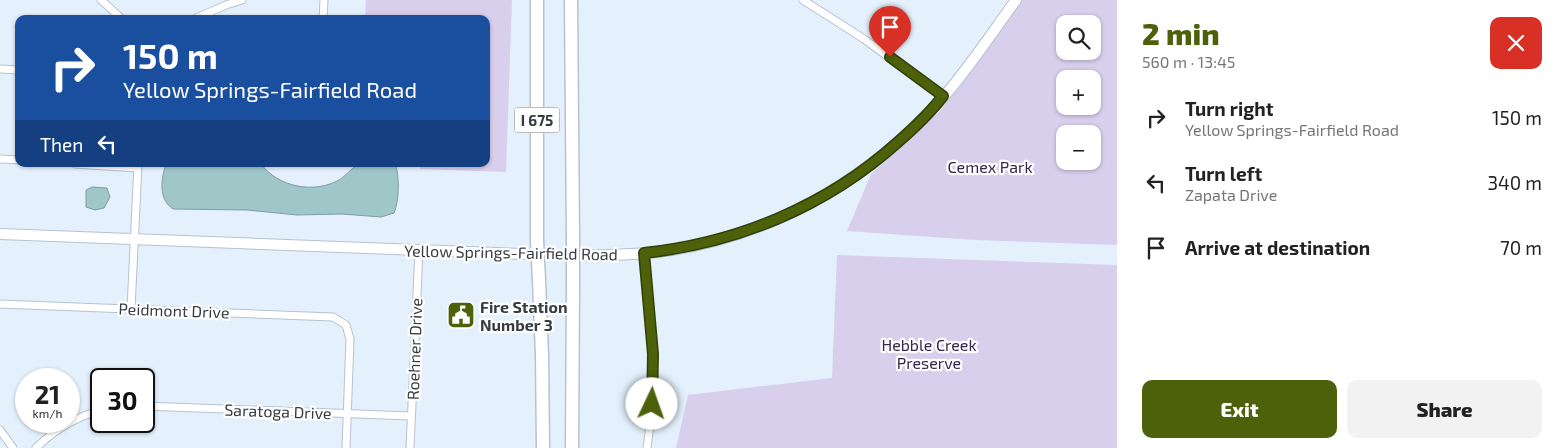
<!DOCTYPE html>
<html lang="en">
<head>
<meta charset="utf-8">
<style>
  :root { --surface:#fff; --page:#f2f2f2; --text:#222; --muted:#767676; --accent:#4d610a }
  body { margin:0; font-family:"Exo 2",sans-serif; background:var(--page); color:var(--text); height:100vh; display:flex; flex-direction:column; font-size:19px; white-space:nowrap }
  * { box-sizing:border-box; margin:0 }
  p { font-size:16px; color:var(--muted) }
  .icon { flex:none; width:28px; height:28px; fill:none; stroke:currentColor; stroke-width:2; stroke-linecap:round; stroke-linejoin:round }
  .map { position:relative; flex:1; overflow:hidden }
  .side { display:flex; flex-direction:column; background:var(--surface); width:450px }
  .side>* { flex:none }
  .guide { position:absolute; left:15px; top:15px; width:475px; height:152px; border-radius:10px; box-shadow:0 1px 4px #0004; background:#1a4fa0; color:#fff; overflow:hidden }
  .fabs { position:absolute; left:1056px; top:15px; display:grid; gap:10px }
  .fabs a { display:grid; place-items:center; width:45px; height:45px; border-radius:10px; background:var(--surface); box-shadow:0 1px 4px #0004; font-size:25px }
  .speed { position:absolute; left:15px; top:368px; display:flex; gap:10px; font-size:25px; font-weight:700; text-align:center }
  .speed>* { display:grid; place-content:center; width:65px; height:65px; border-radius:50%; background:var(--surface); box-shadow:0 1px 4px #0004; line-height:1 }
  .speed small { font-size:12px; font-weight:400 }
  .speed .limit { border:2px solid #111; border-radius:8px; background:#fff; color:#111 }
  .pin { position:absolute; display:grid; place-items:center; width:42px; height:42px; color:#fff; margin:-51px -21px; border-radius:50% 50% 50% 0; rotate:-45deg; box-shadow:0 0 5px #0007 }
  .pin .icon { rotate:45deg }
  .me { position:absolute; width:55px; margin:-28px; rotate:3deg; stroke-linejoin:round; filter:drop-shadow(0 0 4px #0008) }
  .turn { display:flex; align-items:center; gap:18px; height:105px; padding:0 25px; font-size:22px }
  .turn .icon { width:65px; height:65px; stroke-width:2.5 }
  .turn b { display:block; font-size:35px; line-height:42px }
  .then { display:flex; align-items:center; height:48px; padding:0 25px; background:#0003; gap:10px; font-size:19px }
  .round { display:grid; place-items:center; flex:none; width:52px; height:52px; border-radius:10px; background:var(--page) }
  .summary { display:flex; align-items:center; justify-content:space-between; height:85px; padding:0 25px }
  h1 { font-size:30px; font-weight:800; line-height:38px; color:var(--accent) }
  .cta { display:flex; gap:10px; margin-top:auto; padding:10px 25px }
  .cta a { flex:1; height:58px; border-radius:10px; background:var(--accent); color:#fff; font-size:20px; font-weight:800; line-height:58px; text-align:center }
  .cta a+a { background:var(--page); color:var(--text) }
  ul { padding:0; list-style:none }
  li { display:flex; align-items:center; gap:15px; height:65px; padding:0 25px }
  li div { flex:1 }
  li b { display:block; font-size:19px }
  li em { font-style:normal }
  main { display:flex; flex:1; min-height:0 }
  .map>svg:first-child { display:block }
  .green { fill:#d7cfeb; fill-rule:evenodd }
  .water { fill:#a0c7c8; stroke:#809da0 }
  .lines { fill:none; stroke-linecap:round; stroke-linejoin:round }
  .minor-casing { stroke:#b4c3d2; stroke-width:9 }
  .secondary-casing { stroke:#b4c3d2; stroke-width:12 }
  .motorway-casing { stroke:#b4c3d2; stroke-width:15 }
  .minor { stroke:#fff; stroke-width:7 }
  .secondary { stroke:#fff; stroke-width:10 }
  .motorway { stroke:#fff; stroke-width:12 }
  .motorway-bridge-casing { stroke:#b4c3d2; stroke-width:15; stroke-linecap:butt }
  .motorway-bridge { stroke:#fff; stroke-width:12 }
  .route-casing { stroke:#323f06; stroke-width:12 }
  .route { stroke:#4d610a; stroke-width:9 }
  .labels { text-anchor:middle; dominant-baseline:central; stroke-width:4.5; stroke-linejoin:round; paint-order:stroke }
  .shield { fill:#fff; stroke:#72767b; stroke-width:1 }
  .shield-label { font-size:15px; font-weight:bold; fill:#363c42 }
  .park-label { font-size:16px; fill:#35274f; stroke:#fff }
  .street-label { font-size:16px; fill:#363c42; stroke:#fff }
  .poi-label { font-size:16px; font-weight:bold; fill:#363c42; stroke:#fff; text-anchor:start }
</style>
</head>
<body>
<main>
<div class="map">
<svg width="1117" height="448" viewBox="0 0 1117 448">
  <rect width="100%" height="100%" fill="#e4f1fd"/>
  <g class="green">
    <path d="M 366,0 L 512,0 L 506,172 L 420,169 L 420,164 L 486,164 L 486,19 L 365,19 Z"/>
    <path d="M 1022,0 L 1117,0 L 1117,245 L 975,240 L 847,231 L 871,174 L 942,109 ZM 1065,24 L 1092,24 L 1092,51 L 1065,51 ZM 1065,79 L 1092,79 L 1092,106 L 1065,106 ZM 1065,134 L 1092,134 L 1092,161 L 1065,161 Z"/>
    <path d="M 837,255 L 1117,265 L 1117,448 L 676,448 L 688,395 L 832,378 Z"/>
  </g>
  <g class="water">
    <path d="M 166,164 L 261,164 C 278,187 314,194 339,180 C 346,176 353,166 360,164 C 369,161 386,164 395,164 C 400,174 399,203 394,213 L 381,217 L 342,214 L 297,215 L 247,210 L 173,209 C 158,199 161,179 166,164 Z"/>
    <path d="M 92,187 L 107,188 L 110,197 L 104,208 L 95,210 L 86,207 L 86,190 Z"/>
  </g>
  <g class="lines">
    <defs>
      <g id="minor">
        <path d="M 101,0 L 122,19"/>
        <path d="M 803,0 L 864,39 L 943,97"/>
        <path d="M 194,19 L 226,5 L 242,0"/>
        <path d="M 323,19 L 324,0"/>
        <path d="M 0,69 L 19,70"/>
        <path d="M 0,159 L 19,160"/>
        <path d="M 75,164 L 137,168"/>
        <path d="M 644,253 C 651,318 657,383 647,448"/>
        <path d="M 0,304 L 333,317 L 346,325 L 350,339 L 346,448"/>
        <path d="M 131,309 L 138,164"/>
        <path d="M 144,406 L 411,416"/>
        <path d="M 0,430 L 13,448"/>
        <path d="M 36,448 C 55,429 76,417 101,410"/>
        <path d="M 410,448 L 419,250"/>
      </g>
      <path id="secondary" d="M 0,234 L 575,256 C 603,255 631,255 658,252 C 768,238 864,183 939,102 C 967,71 991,34 1016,0"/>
      <g id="motorway">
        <path d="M 537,0 L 537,241"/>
        <path d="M 571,0 L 573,240"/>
        <path d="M 539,280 L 542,355 L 543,448"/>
        <path d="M 572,448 L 573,283"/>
      </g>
    </defs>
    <use href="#minor" class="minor-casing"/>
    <use href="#secondary" class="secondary-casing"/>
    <use href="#motorway" class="motorway-casing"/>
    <use href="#minor" class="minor"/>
    <use href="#secondary" class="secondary"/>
    <use href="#motorway" class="motorway"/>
    <defs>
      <g id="motorway-bridge">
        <path d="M 573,240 L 573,283"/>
        <path d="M 537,241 L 539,280"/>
      </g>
    </defs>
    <use href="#motorway-bridge" class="motorway-bridge-casing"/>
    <use href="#motorway-bridge" class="motorway-bridge"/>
  </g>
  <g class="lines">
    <defs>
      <path id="route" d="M 652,404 L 653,354 L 644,253 C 738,243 827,206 898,142 C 914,128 930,113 943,96 L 890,57"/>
    </defs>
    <use href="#route" class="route-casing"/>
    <use href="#route" class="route"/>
  </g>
  <defs>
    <symbol id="civic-square" viewBox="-11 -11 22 22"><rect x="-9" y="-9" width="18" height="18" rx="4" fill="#4d610a" stroke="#fff"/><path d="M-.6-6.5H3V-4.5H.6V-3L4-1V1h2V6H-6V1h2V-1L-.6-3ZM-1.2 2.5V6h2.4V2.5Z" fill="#fff"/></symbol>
  </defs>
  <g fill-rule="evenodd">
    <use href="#civic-square" x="445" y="299" width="32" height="32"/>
  </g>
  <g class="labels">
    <rect class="shield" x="514.5" y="107.5" width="45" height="25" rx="4"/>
    <g class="shield-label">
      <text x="537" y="120">I 675</text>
    </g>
    <g class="park-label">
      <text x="990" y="166">Cemex Park</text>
      <text x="929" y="344">Hebble Creek<tspan x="929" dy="18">Preserve</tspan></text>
    </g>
    <g class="street-label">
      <text transform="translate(511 252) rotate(1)">Yellow Springs-Fairfield Road</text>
      <text transform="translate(174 310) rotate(2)">Peidmont Drive</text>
      <text transform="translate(414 349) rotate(-88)">Roehner Drive</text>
      <text transform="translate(278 411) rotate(2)">Saratoga Drive</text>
    </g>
    <g class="poi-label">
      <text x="480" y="306">Fire Station<tspan x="480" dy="18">Number 3</tspan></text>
    </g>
  </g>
</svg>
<div class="fabs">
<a><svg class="icon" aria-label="search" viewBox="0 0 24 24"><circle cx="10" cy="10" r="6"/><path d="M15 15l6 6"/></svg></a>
<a>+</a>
<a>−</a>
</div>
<div class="speed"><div>21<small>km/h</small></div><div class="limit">30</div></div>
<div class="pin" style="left:890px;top:57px;background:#d93025"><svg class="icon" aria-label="arrive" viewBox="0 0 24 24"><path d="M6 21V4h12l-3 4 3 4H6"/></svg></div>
<svg class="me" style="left:652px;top:404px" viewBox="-20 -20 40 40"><circle r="19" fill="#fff"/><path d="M0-13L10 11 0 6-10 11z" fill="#4d610a"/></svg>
<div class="guide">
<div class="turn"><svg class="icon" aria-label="right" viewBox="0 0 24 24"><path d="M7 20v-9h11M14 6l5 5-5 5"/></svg><div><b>150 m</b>Yellow Springs-Fairfield Road</div></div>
<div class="then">Then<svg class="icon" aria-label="left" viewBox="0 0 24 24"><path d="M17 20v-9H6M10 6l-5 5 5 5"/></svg></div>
</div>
</div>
<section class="side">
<div class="summary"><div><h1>2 min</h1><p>560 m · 13:45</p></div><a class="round" style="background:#d93025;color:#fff"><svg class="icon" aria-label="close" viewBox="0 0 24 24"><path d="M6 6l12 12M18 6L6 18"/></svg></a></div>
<ul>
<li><svg class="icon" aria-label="right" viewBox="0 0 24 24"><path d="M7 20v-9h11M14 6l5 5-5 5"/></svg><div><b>Turn right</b><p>Yellow Springs-Fairfield Road</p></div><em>150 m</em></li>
<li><svg class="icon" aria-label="left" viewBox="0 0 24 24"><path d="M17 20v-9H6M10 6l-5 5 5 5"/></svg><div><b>Turn left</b><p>Zapata Drive</p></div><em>340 m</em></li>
<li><svg class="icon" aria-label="arrive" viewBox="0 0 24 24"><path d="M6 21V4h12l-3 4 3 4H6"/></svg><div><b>Arrive at destination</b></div><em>70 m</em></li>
</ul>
<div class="cta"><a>Exit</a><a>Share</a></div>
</section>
</main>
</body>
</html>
